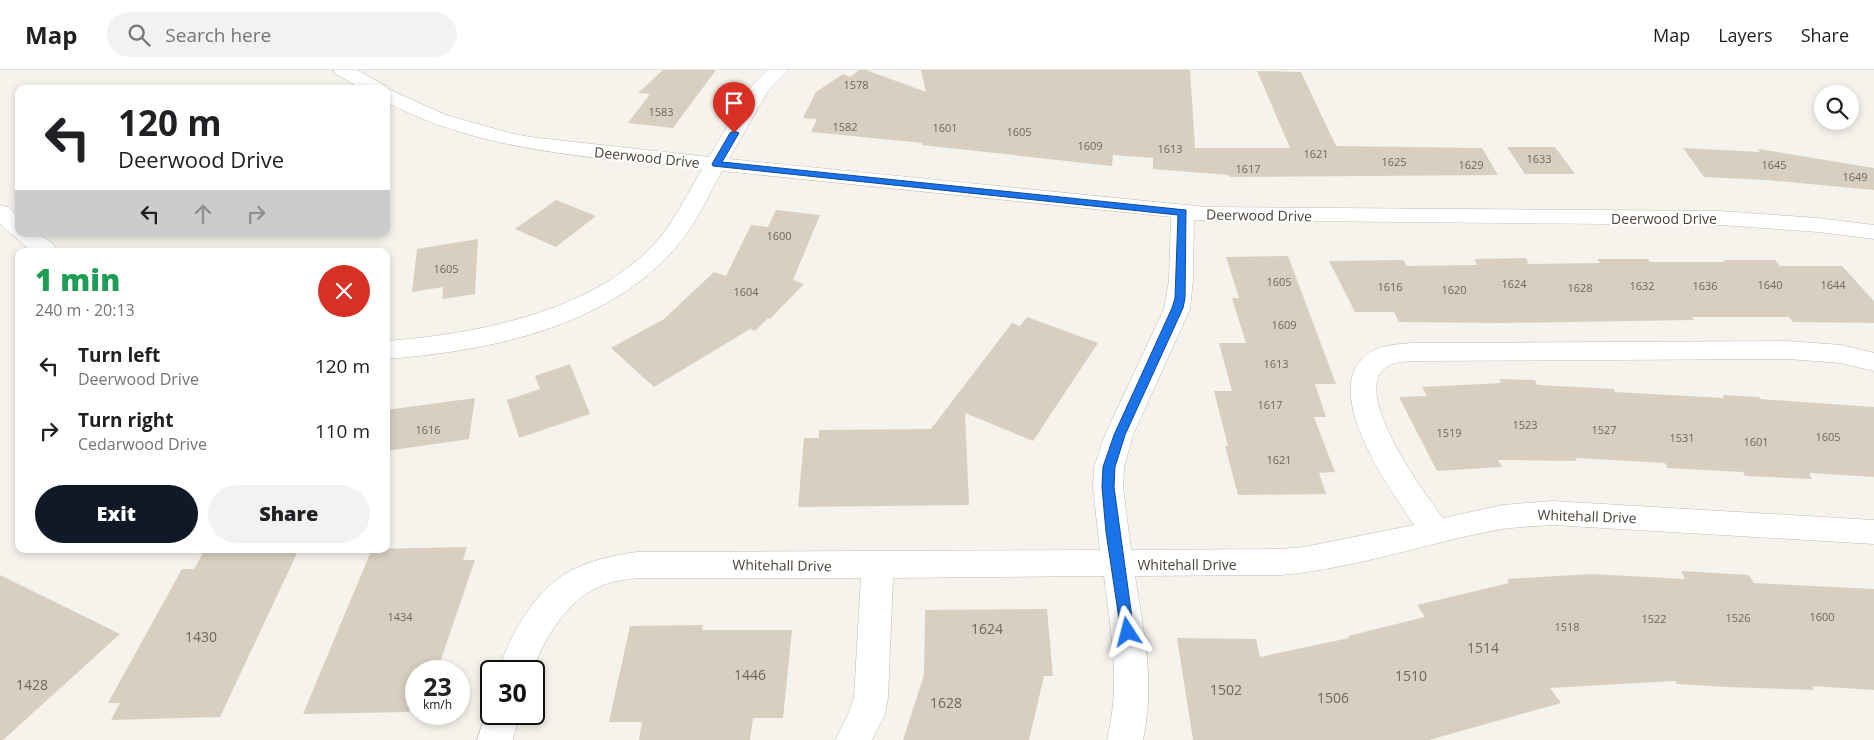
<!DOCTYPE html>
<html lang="en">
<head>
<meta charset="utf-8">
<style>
  :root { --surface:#fff; --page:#f2f2f2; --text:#202124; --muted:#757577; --line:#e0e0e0; --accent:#111827 }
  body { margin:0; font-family:"Open Sans",sans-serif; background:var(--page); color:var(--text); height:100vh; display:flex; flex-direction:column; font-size:19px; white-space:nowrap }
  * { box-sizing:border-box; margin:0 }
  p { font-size:16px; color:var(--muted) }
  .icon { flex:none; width:28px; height:28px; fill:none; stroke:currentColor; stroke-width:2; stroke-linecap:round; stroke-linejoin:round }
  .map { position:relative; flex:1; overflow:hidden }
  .panel { position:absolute; left:15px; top:178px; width:375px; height:305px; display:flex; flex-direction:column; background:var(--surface); border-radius:10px; box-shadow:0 2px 8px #0003 }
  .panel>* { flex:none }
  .top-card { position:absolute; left:15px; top:15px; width:375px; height:152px; border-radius:10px; box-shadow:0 2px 8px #0003; background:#fff; color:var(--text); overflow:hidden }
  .buttons { position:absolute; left:1814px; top:15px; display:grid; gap:10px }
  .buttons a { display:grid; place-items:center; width:45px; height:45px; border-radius:50%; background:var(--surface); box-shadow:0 2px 8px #0003; font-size:25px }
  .speed { position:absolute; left:405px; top:590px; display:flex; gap:10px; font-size:25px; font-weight:700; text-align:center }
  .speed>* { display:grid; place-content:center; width:65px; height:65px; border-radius:50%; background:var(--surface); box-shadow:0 2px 8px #0003; line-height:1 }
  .speed small { font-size:12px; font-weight:400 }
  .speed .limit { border:2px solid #111; border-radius:8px; background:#fff; color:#111 }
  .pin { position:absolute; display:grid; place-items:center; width:42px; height:42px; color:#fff; margin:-51px -21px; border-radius:50% 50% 50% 0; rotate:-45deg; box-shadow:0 0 5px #0007 }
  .pin .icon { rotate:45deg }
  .me { position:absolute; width:55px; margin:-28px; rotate:351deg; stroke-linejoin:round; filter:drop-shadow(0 0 4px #0008) }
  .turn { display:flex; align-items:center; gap:18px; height:105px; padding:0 20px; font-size:22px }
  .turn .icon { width:65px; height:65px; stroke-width:2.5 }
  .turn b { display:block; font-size:35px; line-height:42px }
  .lanes { display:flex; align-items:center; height:48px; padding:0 20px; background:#0003; justify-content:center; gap:25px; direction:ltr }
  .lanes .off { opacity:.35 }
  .round { display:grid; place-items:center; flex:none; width:52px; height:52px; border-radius:26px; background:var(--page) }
  .headline { display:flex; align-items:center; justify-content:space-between; height:85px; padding:0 20px }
  h1 { font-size:30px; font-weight:800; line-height:38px; color:#1e9e55 }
  .cta { display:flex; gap:10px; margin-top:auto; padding:10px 20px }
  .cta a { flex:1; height:58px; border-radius:30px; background:var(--accent); color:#fff; font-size:20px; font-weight:800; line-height:58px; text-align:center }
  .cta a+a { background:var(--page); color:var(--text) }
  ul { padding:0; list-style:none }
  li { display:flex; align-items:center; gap:15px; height:65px; padding:0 20px }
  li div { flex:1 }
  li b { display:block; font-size:19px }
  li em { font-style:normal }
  header { display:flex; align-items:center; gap:30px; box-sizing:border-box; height:70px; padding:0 25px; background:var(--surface); border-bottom:1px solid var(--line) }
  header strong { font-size:24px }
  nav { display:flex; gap:28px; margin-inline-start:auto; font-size:18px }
  .search { width:350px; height:45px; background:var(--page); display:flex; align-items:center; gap:12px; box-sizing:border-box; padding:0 18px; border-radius:28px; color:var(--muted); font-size:19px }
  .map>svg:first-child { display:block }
  .building { fill:#d8cfc1 }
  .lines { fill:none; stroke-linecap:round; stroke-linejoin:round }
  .minor-casing { stroke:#c2bbae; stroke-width:1 }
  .minor { fill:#fff; fill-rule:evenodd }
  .route { fill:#1a73e8; stroke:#114b97 }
  .labels { text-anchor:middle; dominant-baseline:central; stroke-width:4.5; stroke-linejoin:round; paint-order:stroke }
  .number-label { font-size:11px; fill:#6e675b }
  .street-label { font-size:14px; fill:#4b4439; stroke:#fff }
  .near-number-label { font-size:14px; fill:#6e675b }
</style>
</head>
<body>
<header>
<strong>Map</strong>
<div class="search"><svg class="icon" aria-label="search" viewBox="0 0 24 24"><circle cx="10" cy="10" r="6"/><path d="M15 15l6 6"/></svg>Search here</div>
<nav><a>Map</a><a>Layers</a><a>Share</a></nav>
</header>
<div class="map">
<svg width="1874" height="670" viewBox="0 0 1874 670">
  <rect width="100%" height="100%" fill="#f6f3ec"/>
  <g class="building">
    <path d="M 663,0 L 716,0 L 673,58 L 628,53 L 650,24 L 638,23 Z"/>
    <path d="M 859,0 L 866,0 L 926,22 L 921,0 L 1190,0 L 1195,78 L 1290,78 L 1257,1 L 1301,2 L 1336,76 L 1482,78 L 1498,105 L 1230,107 L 1229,105 L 1153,99 L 1153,88 L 1113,85 L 1112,96 L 922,75 L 923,73 L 811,62 L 817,49 L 803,48 L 816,22 L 843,4 L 850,7 Z"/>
    <path d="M 1507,77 L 1555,77 L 1575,104 L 1525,104 Z"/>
    <path d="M 1683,78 L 1760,82 L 1758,79 L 1874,98 L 1874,120 L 1766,110 L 1704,107 Z"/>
    <path d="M 556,130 L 596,146 L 556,177 L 515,159 Z"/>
    <path d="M 776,140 L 820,145 L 793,210 L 804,214 L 770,249 L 768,248 L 755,261 L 750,259 L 654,317 L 611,278 L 664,249 L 714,202 L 726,206 L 751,155 L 768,157 Z"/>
    <path d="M 478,169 L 475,224 L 442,229 L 443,217 L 412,222 L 417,179 Z"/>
    <path d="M 1288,186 L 1336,314 L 1315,314 L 1326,347 L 1314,347 L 1335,402 L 1319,403 L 1326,424 L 1238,425 L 1225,376 L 1228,376 L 1214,321 L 1232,321 L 1219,273 L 1246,273 L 1232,228 L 1239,228 L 1226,187 Z"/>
    <path d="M 1526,188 L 1529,194 L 1600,193 L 1597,189 L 1648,189 L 1650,192 L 1725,192 L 1723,190 L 1775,190 L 1780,196 L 1842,196 L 1874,231 L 1874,253 L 1793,252 L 1789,247 L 1692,247 L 1694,250 L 1501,253 L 1399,252 L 1394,242 L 1355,242 L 1329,191 L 1403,190 L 1407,196 L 1477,195 L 1474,189 Z"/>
    <path d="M 1027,247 L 1098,273 L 1033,371 L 965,343 L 969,435 L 798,437 L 804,368 L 819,368 L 819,360 L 931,359 L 1012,253 L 1020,256 Z"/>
    <path d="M 570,294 L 590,344 L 519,368 L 507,330 L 540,319 L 535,306 Z"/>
    <path d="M 1499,309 L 1535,310 L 1537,315 L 1614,319 L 1615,322 L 1724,328 L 1723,325 L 1759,327 L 1760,329 L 1874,337 L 1874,407 L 1809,403 L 1812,409 L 1745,406 L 1743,402 L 1667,398 L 1665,393 L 1575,388 L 1577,391 L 1498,390 L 1502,397 L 1437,401 L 1399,327 L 1427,326 L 1422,317 L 1501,313 Z"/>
    <path d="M 475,328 L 469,369 L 386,381 L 386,340 Z"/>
    <path d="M 467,477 L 463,490 L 475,490 L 437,601 L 416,601 L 416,622 L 409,642 L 303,644 L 372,479 Z"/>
    <path d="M 298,481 L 220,647 L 111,650 L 120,633 L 108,633 L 182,499 L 194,499 L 203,483 Z"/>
    <path d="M 1681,501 L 1749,505 L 1754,513 L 1874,519 L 1874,620 L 1812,616 L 1814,620 L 1726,617 L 1677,614 L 1675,611 L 1550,618 L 1561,633 L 1429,670 L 1193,670 L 1177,568 L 1256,569 L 1260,587 L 1349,568 L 1348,566 L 1425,547 L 1417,535 L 1509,513 L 1507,509 L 1591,504 L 1685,509 Z"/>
    <path d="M 0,505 L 120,564 L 3,670 L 0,670 Z"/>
    <path d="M 1047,539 L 1053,606 L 1044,606 L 1029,670 L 903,670 L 924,605 L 925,540 Z"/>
    <path d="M 703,555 L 702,560 L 792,560 L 783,648 L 753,648 L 750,670 L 639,670 L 642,652 L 609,652 L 630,556 Z"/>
  </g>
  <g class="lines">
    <defs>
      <g id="minor">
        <path d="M 333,0 L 357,0 L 384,15 L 386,18 L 446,45 L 510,63 L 530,67 L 709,87 L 750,18 L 767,0 L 788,0 L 768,21 L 729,89 L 1206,137 L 1720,141 L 1818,148 L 1874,155 L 1874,169 L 1818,162 L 1720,155 L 1194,150 L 1193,210 L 1190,239 L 1133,365 L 1124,397 L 1123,417 L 1131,480 L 1280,479 L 1304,477 L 1414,455 C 1390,419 1321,324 1365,286 C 1377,275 1398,274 1413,273 L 1788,271 L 1841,275 L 1874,283 L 1874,301 L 1841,293 L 1788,289 L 1413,291 C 1403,292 1391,292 1384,299 C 1353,327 1425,424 1443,448 L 1503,435 L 1552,431 L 1874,450 L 1874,474 L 1552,455 C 1536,456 1518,457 1502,459 C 1428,472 1356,499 1280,505 L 1135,506 C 1144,563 1155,613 1143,670 L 1107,670 C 1121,613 1111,563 1104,506 L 893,508 L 888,627 L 885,644 L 872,670 L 835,670 L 850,640 L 854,627 L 861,508 L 637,508 C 627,510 616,510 606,514 C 569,526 545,567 532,601 L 498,601 C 512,561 537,515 578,497 C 597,489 616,485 637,482 L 1100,480 L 1093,417 L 1094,397 L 1105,365 L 1164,239 L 1169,210 L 1171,147 L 722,101 C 709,124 698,150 682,170 C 613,257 490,281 386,289 L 386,271 C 479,264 605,240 665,161 C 679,142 690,119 702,99 C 595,87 483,83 386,32 L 386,19 L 362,19 L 336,4 Z"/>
        <path d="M 0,135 L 8,137 L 19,147 L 19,164 C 36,164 48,165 58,181 L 31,181 L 0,154 Z"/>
        <path d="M 490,632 L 491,632 L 491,644 L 519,644 L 513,670 L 477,670 Z"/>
      </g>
    </defs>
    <use href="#minor" class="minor-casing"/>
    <use href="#minor" class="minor"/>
  </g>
  <path class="route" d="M 734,61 L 739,63 L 722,92 L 1186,140 L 1185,228 L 1183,238 L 1125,365 L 1115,397 L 1114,417 L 1134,562 L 1132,566 L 1128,568 L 1123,566 L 1121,562 L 1106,462 L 1102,417 L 1103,397 L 1114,365 L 1172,238 L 1175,228 L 1178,145 L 713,96 L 712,94 L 730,63 Z"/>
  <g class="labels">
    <g class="number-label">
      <text x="856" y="14">1578</text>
      <text x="661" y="41">1583</text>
      <text x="845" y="56">1582</text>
      <text x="945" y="57">1601</text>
      <text x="1019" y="61">1605</text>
      <text x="1090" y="75">1609</text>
      <text x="1170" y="78">1613</text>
      <text x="1316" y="83">1621</text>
      <text x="1539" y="88">1633</text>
      <text x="1394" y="91">1625</text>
      <text x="1471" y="94">1629</text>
      <text x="1774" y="94">1645</text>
      <text x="1248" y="98">1617</text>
      <text x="1855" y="106">1649</text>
      <text x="779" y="165">1600</text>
      <text x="446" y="198">1605</text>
      <text x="1279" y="211">1605</text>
      <text x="1514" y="213">1624</text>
      <text x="1770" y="214">1640</text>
      <text x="1833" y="214">1644</text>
      <text x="1642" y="215">1632</text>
      <text x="1705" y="215">1636</text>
      <text x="1390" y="216">1616</text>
      <text x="1580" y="217">1628</text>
      <text x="1454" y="219">1620</text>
      <text x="746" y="221">1604</text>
      <text x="1284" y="254">1609</text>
      <text x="1276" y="293">1613</text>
      <text x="1270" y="334">1617</text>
      <text x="1525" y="354">1523</text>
      <text x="428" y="359">1616</text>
      <text x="1604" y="359">1527</text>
      <text x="1449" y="362">1519</text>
      <text x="1828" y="366">1605</text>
      <text x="1682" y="367">1531</text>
      <text x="1756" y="371">1601</text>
      <text x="1279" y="389">1621</text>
      <text x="400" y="546">1434</text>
      <text x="1822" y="546">1600</text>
      <text x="1738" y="547">1526</text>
      <text x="1654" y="548">1522</text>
      <text x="1567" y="556">1518</text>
    </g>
    <g class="street-label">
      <text transform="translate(647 87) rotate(6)">Deerwood Drive</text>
      <text transform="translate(1259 145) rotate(1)">Deerwood Drive</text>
      <text x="1664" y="148">Deerwood Drive</text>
      <text transform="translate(1587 446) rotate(2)">Whitehall Drive</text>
      <text x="1187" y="494">Whitehall Drive</text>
      <text transform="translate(782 495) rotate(1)">Whitehall Drive</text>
    </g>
    <g class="near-number-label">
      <text x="987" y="558">1624</text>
      <text x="201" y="566">1430</text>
      <text x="1483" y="577">1514</text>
      <text x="750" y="604">1446</text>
      <text x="1411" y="605">1510</text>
      <text x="32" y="614">1428</text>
      <text x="1226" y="619">1502</text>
      <text x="1333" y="627">1506</text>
      <text x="946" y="632">1628</text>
    </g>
  </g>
</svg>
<div class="buttons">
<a><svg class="icon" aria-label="search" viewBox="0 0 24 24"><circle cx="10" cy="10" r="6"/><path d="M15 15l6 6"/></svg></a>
</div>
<div class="speed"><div>23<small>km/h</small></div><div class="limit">30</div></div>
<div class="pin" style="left:734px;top:63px;background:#d93025"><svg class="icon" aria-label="arrive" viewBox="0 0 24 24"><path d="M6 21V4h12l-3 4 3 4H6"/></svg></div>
<svg class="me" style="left:1128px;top:562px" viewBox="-20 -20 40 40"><path d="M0-17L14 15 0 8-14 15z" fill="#1a73e8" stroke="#fff" stroke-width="4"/></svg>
<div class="top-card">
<div class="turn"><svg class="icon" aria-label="left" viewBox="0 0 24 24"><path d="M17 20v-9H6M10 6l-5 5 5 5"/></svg><div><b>120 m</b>Deerwood Drive</div></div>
<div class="lanes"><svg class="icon" aria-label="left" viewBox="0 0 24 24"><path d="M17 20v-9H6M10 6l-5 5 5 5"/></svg><svg class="icon off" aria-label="ahead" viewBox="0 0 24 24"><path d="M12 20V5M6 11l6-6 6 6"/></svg><svg class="icon off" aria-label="right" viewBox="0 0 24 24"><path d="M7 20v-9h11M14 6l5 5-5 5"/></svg></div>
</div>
<section class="panel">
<div class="headline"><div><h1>1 min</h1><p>240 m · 20:13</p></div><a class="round" style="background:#d93025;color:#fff"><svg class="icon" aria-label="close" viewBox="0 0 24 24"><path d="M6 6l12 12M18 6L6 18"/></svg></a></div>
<ul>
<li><svg class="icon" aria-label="left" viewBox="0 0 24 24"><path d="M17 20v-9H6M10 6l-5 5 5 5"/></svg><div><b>Turn left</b><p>Deerwood Drive</p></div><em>120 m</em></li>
<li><svg class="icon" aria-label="right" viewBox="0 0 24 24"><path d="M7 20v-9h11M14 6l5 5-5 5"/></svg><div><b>Turn right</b><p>Cedarwood Drive</p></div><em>110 m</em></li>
</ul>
<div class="cta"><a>Exit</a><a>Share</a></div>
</section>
</div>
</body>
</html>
